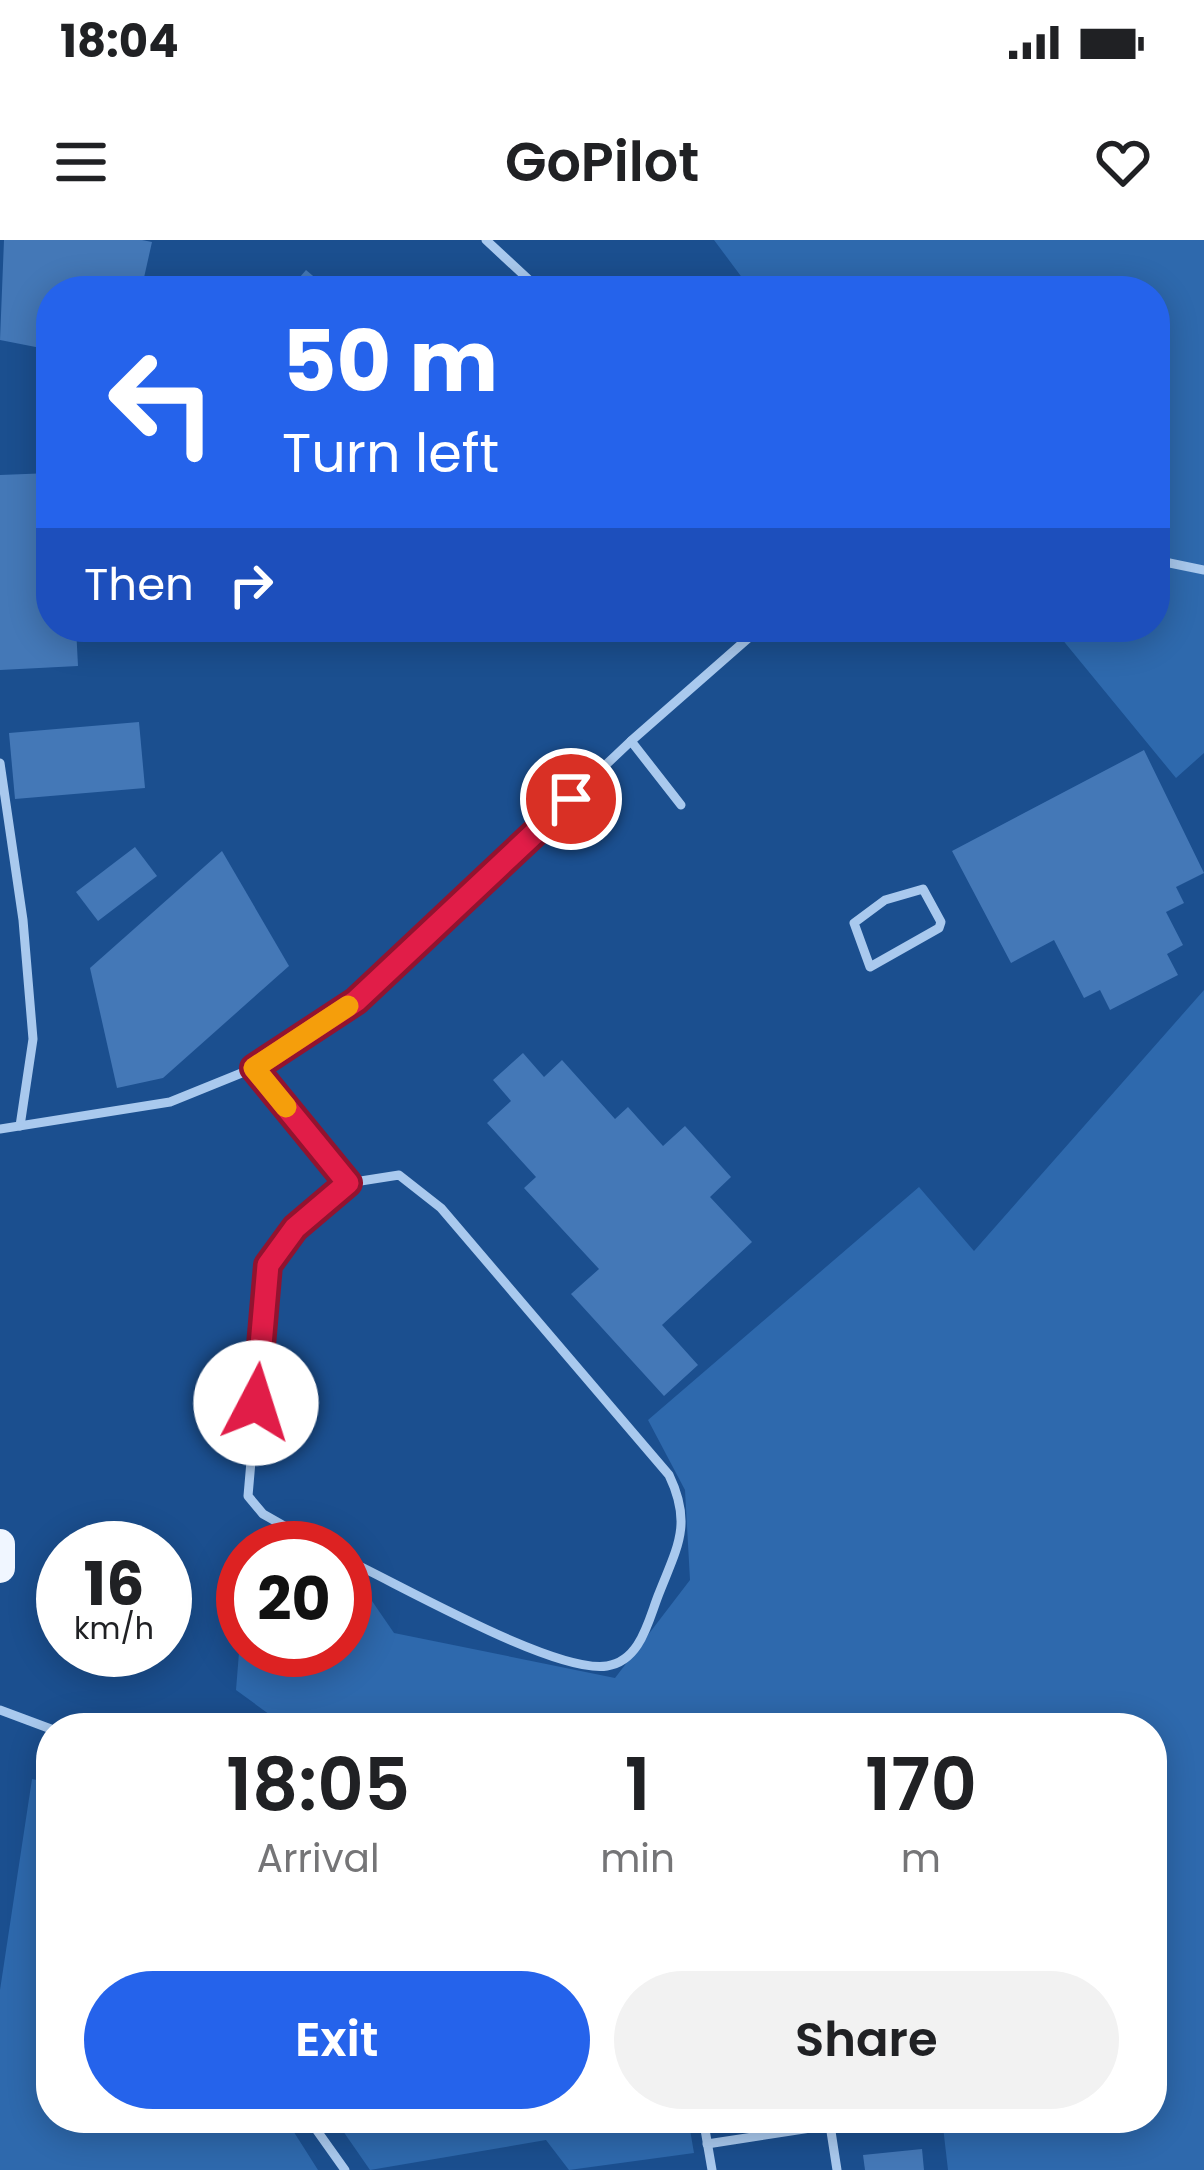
<!DOCTYPE html>
<html lang="en">
<head>
<meta charset="utf-8">
<style>
  :root { --surface:#fff; --page:#f2f2f2; --text:#202124; --muted:#757577; --accent:#2563eb }
  body { margin:0; font-family:Poppins,sans-serif; background:var(--page); color:var(--text); height:100vh; display:flex; flex-direction:column; font-size:45px; white-space:nowrap }
  * { box-sizing:border-box; margin:0 }
  p { font-size:39px; color:var(--muted) }
  .icon { flex:none; width:66px; height:66px; fill:none; stroke:currentColor; stroke-width:2; stroke-linecap:round; stroke-linejoin:round }
  .map { position:relative; flex:1; overflow:hidden }
  .sheet { position:absolute; left:36px; top:1473px; width:1131px; height:420px; display:flex; flex-direction:column; background:var(--surface); border-radius:48px; box-shadow:0 6px 30px #0003 }
  .sheet>* { flex:none }
  .guide { position:absolute; left:36px; top:36px; width:1134px; height:366px; border-radius:48px; box-shadow:0 6px 30px #0003; background:#2563eb; color:#fff; overflow:hidden }
  .speed { position:absolute; left:36px; top:1281px; display:flex; gap:24px; font-size:60px; font-weight:700; text-align:center }
  .speed>* { display:grid; place-content:center; width:156px; height:156px; border-radius:50%; background:var(--surface); box-shadow:0 6px 30px #0003; line-height:1 }
  .speed small { font-size:30px; font-weight:400 }
  .speed .limit { border:18px solid #d22; background:#fff; color:#111 }
  .pin { position:absolute; display:grid; place-items:center; width:102px; height:102px; color:#fff; margin:-51px; border:6px solid #fff; border-radius:50%; box-shadow:0 3px 12px #0007 }
  .me { position:absolute; width:132px; margin:-66px; rotate:5deg; stroke-linejoin:round; filter:drop-shadow(0 0 9px #0008) }
  .turn { display:flex; align-items:center; gap:42px; height:252px; padding:0 48px; font-size:54px }
  .turn .icon { width:156px; height:156px; stroke-width:2.5 }
  .turn b { display:block; font-size:84px; line-height:102px }
  .then { display:flex; align-items:center; height:114px; padding:0 48px; background:#0003; gap:24px; font-size:45px }
  .eta { display:flex; justify-content:space-evenly; align-items:center; height:204px; text-align:center }
  .eta b { font-size:72px; font-weight:600; line-height:84px }
  .action { display:flex; gap:24px; margin-top:auto; padding:24px 48px }
  .action a { flex:1; height:138px; border-radius:72px; background:var(--accent); color:#fff; font-size:48px; font-weight:600; line-height:138px; text-align:center }
  .action a+a { background:var(--page); color:var(--text) }
  .status { display:flex; justify-content:space-between; align-items:center; height:84px; padding:0 60px; background:var(--surface); direction:ltr }
  .status svg { height:33px; fill:currentColor }
  header { display:flex; justify-content:space-between; align-items:center; height:156px; padding:0 48px; background:var(--surface); font-size:54px; font-weight:600 }
  .map>svg:first-child { display:block }
  .green { fill:#2e69ad }
  .building { fill:#4478b7 }
  .lines { fill:none; stroke-linecap:round; stroke-linejoin:round }
  .lane { stroke:#a9c9ee; stroke-width:9 }
  .primary { stroke:#f0f6ff; stroke-width:30 }
  .route-casing { stroke:#92132f; stroke-width:30 }
  .route { stroke:#e11d48; stroke-width:21 }
  .slow { stroke:#f59e0b; stroke-width:21 }
</style>
</head>
<body>
<div class="status"><b>18:04</b><svg viewBox="0 0 49 12"><path d="M0 12V9h3v3zM5 12V6h3v6zM10 12V3h3v9zM15 12V0h3v12zM26 1h20v11H26zM47 4h2v5h-2z"/></svg></div>
<header><svg class="icon" aria-label="menu" viewBox="0 0 24 24"><path d="M4 6h16M4 12h16M4 18h16"/></svg>GoPilot<svg class="icon" aria-label="heart" viewBox="0 0 24 24"><path d="M12 20l-8-8c-3-5 5-10 8-4 3-6 11-1 8 4z"/></svg></header>
<div class="map">
<svg width="1204" height="1930" viewBox="0 0 1204 1930">
  <rect width="100%" height="100%" fill="#1b4f8f"/>
  <g class="green">
    <path d="M 714,0 L 1204,0 L 1204,513 L 1176,538 L 1052,387 L 1155,387 L 1155,51 L 752,51 Z"/>
    <path d="M 1204,750 L 1204,1930 L 948,1930 L 942,1878 L 1152,1878 L 1152,1488 L 288,1488 L 236,1450 L 242,1375 L 243,1410 L 345,1410 L 345,1332 L 350,1329 L 394,1393 L 615,1438 L 690,1340 L 685,1250 L 648,1180 L 919,947 L 974,1011 Z"/>
    <path d="M 32,1539 L 51,1543 L 51,1878 L 285,1878 L 318,1930 L 0,1930 L 0,1750 Z"/>
    <path d="M 334,1878 L 688,1878 L 694,1913 L 569,1930 L 546,1900 L 370,1930 Z"/>
  </g>
  <g class="building">
    <path d="M 4,0 L 142,0 L 152,2 L 141,51 L 51,51 L 51,110 L 0,100 Z"/>
    <path d="M 306,30 L 331,51 L 288,51 Z"/>
    <path d="M 51,233 L 51,387 L 76,387 L 78,426 L 0,430 L 0,235 Z"/>
    <path d="M 139,482 L 145,548 L 15,559 L 9,493 Z"/>
    <path d="M 1144,510 L 1204,633 L 1176,647 L 1184,663 L 1166,672 L 1183,705 L 1167,714 L 1178,735 L 1110,770 L 1100,750 L 1084,758 L 1054,700 L 1011,723 L 952,611 Z"/>
    <path d="M 135,607 L 157,636 L 98,681 L 76,652 Z"/>
    <path d="M 222,611 L 289,726 L 163,838 L 117,848 L 90,728 Z"/>
    <path d="M 523,813 L 544,837 L 562,820 L 615,879 L 628,867 L 663,906 L 685,886 L 731,937 L 710,957 L 752,1002 L 662,1085 L 698,1125 L 664,1156 L 571,1054 L 599,1029 L 524,948 L 536,937 L 487,883 L 511,861 L 493,840 Z"/>
    <path d="M 922,1909 L 924,1930 L 865,1930 L 863,1915 Z"/>
  </g>
  <g class="lines">
    <g class="lane">
      <path d="M 486,0 L 541,51"/>
      <path d="M 1155,320 L 1204,330"/>
      <path d="M 631,501 L 681,565"/>
      <path d="M 0,523 L 23,680 L 33,799 L 20,886"/>
      <path d="M 923,649 L 941,682 L 939,688 L 870,727 L 854,683 L 885,660 Z"/>
      <path d="M 254,828 L 348,943"/>
      <path d="M 0,889 L 170,862 L 254,828 L 356,761 L 631,501 L 761,387"/>
      <path d="M 323,1308 L 263,1274 L 248,1256 L 268,1025 L 295,988 L 348,943 L 399,935 L 441,968 L 669,1235 C 693,1285 677,1307 658,1356 C 648,1382 640,1421 607,1426 C 555,1434 399,1344 345,1319"/>
      <path d="M 0,1470 L 51,1489"/>
      <path d="M 308,1878 L 345,1930"/>
      <path d="M 703,1878 L 712,1930"/>
      <path d="M 830,1885 L 837,1930"/>
      <path d="M 707,1904 L 830,1885 L 829,1878"/>
    </g>
    <path class="primary" d="M 0,1304 L 0,1328"/>
  </g>
  <g class="lines">
    <defs>
      <path id="route" d="M 256,1163 L 268,1025 L 295,988 L 348,943 L 254,828 L 356,761 L 571,559"/>
    </defs>
    <use href="#route" class="route-casing"/>
    <use href="#route" class="route"/>
    <path class="slow" d="M 286,867 L 254,828 L 348,766"/>
  </g>
</svg>
<div class="speed"><div>16<small>km/h</small></div><div class="limit">20</div></div>
<div class="pin" style="left:571px;top:559px;background:#d93025"><svg class="icon" aria-label="arrive" viewBox="0 0 24 24"><path d="M6 21V4h12l-3 4 3 4H6"/></svg></div>
<svg class="me" style="left:256px;top:1163px" viewBox="-20 -20 40 40"><circle r="19" fill="#fff"/><path d="M0-13L10 11 0 6-10 11z" fill="#e11d48"/></svg>
<div class="guide">
<div class="turn"><svg class="icon" aria-label="left" viewBox="0 0 24 24"><path d="M17 20v-9H6M10 6l-5 5 5 5"/></svg><div><b>50 m</b>Turn left</div></div>
<div class="then">Then<svg class="icon" aria-label="right" viewBox="0 0 24 24"><path d="M7 20v-9h11M14 6l5 5-5 5"/></svg></div>
</div>
<section class="sheet">
<div class="eta">
<div><b>18:05</b><p>Arrival</p></div>
<div><b>1</b><p>min</p></div>
<div><b>170</b><p>m</p></div>
</div>
<div class="action"><a>Exit</a><a>Share</a></div>
</section>
</div>
</body>
</html>
